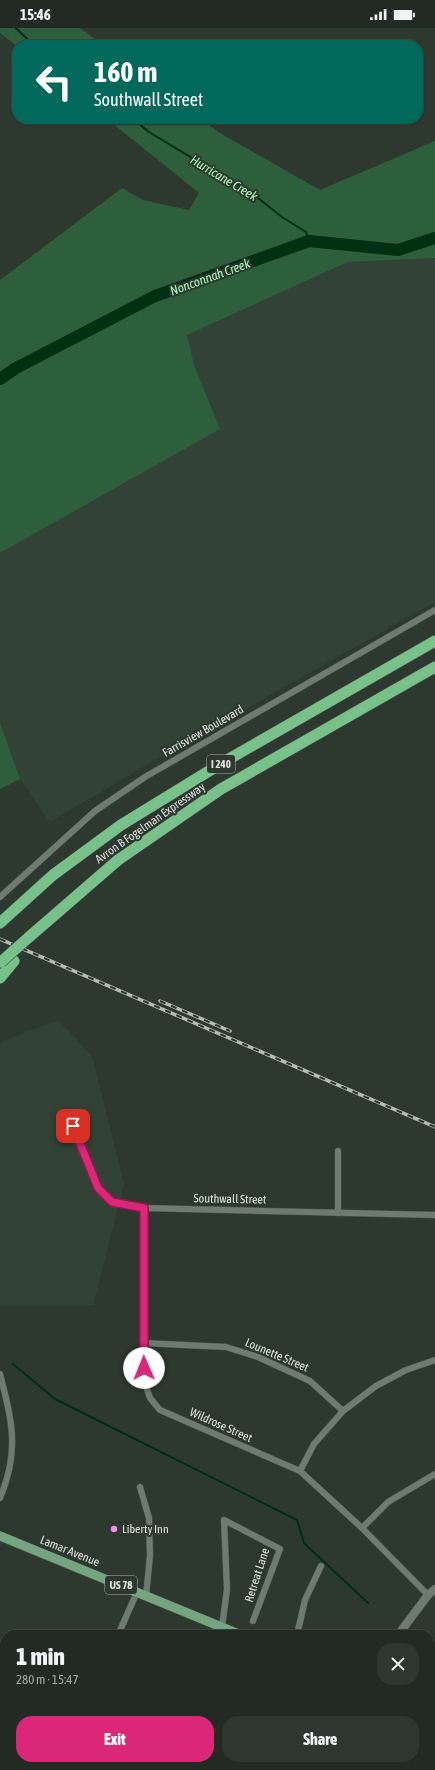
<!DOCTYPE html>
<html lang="en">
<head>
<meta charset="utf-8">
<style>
  :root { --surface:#222a23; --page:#2e3630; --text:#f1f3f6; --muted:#a2a7a6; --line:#3f4641; --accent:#db2777 }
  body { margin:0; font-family:"Asap Condensed",sans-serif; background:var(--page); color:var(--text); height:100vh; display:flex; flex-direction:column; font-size:15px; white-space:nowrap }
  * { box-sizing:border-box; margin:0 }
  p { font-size:13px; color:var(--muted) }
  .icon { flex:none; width:22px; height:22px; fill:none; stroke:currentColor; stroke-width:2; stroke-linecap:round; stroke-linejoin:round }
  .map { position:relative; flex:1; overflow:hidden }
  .sheet { position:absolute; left:0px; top:1602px; width:435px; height:140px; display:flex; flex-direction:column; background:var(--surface); border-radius:16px 16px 0 0; box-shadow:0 1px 3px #0004,0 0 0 1px var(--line) }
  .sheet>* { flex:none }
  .guide { position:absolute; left:12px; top:12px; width:411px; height:84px; border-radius:16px; box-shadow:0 1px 3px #0004,0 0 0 1px var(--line); background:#00695c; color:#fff; overflow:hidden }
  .pin { position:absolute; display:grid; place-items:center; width:34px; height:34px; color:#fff; margin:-17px; border-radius:8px; box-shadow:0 2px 6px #0006 }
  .me { position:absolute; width:44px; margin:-22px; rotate:359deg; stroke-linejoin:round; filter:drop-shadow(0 0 3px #0008) }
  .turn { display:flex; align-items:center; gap:14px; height:84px; padding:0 16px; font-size:18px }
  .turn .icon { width:52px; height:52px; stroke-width:2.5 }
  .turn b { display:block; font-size:28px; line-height:34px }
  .round { display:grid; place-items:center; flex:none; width:42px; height:42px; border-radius:16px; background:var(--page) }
  .headline { display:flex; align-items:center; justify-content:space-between; height:68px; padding:0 16px }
  h1 { font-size:24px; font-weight:800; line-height:30px }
  .button { display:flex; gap:8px; margin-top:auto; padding:8px 16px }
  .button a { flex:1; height:46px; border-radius:16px; background:var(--accent); color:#fff; font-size:16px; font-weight:800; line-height:46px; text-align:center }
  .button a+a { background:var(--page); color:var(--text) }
  .status { display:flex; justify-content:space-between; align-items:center; height:28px; padding:0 20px; background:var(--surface); direction:ltr }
  .status svg { height:11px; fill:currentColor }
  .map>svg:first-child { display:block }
  .built { fill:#324335 }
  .green { fill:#2e5f3c }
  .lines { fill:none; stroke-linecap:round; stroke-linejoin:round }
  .stream { stroke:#002f11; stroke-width:2 }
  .river { stroke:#002f11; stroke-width:12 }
  .street-casing { stroke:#49534b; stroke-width:7 }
  .secondary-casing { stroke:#49534b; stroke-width:9 }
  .primary-casing { stroke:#49534b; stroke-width:10 }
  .highway-casing { stroke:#49534b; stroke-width:12 }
  .street { stroke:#6e7b70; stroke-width:6 }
  .secondary { stroke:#6e7b70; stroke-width:8 }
  .primary { stroke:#75a580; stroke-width:9 }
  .highway { stroke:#79c18a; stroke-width:11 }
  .rail-casing { stroke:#b4bcb5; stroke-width:3.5 }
  .rail { stroke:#2d382f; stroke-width:2; stroke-dasharray:6; stroke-linecap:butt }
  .highway-bridge-casing { stroke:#49534b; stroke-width:12; stroke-linecap:butt }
  .highway-bridge { stroke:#79c18a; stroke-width:11 }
  .route-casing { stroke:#8e194d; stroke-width:10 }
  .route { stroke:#db2777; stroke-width:7 }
  .poi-dot { fill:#f788ec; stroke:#2d382f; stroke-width:1.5 }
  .labels { text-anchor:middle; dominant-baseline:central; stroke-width:4; stroke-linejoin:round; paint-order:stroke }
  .shield { fill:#2d382f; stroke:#a8b0aa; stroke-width:1 }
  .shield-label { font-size:11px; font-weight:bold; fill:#dde4de }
  .street-label { font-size:12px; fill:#dde4de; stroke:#2d382f }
  .poi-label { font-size:12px; fill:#dde4de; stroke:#2d382f; text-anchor:start }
  .water-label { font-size:13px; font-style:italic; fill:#a4fbb9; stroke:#2d382f }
</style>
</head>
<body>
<div class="status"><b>15:46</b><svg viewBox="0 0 49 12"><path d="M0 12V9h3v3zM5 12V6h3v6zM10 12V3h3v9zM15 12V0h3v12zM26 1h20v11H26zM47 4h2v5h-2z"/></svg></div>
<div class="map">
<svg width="435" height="1742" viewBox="0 0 435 1742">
  <rect width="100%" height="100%" fill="#2d382f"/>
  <g class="built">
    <path d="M 435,230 L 435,574 L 143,739 L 50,794 L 20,751 L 0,695 L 0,525 L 219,401 L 194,337 L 187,307 L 348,234 Z"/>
    <path d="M 58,992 L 92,1028 L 124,1156 L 93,1277 L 0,1277 L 0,1016 L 3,1013 Z"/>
  </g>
  <g class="green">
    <path d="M 0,0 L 80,0 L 103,17 L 17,18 L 0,5 Z"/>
    <path d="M 107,91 L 201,91 L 218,104 L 320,162 L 435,113 L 435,230 L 348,234 L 187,307 L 194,337 L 220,401 L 0,525 L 0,252 L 122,160 L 143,172 L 189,182 L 199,165 Z"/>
    <path d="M 0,695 L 20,751 L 0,761 Z"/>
  </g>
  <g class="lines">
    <g class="stream">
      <path d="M 16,0 L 33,17"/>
      <path d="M 133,91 L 149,104 L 258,170 L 282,189 L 306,204 L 309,213"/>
      <path d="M 13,1336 L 55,1371 L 297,1492 L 304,1515 L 368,1575"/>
    </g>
    <path class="river" d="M 0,351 L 16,340 L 155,268 L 309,213 L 398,222 L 435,210"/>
    <defs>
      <g id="street">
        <path d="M 0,869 L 95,783 L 145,749 L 435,582"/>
        <path d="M 73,1098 L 98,1159 L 112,1174 L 144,1180 L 435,1187"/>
        <path d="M 144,1180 L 144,1353 L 150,1370 L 160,1382 L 300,1443 L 362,1500 L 428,1567"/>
        <path d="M 338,1185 L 338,1123"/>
        <path d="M 143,1315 L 226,1319 L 258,1329 L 310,1353 L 343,1383"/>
        <path d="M 0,1346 C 12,1393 20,1423 0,1470"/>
        <path d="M 300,1443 L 314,1416 L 343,1383 L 376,1358 L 406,1342 L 435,1332"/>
        <path d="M 140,1459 L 149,1490 L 150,1527 L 146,1568"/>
        <path d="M 362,1500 L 388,1474 L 435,1446"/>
        <path d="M 222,1599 L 227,1561 L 224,1492 L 280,1521 L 253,1593"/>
        <path d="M 118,1607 L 137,1564"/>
        <path d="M 297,1607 L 305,1572 L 321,1538"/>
      </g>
      <g id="secondary">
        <path d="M 398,1607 L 428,1567 L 435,1561"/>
        <path d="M 341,1742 L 341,1737"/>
      </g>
      <g id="primary">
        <path d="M 0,1508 L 241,1607"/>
        <path d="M 430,1695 L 435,1698"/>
      </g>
      <g id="highway">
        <path d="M 0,895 L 53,847 L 121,797 L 222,735 L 435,613"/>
        <path d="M 28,910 L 118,832 L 221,761 L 435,639"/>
        <path d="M 0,950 L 14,933"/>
      </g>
    </defs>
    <use href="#street" class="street-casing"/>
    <use href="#secondary" class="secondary-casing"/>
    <use href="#primary" class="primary-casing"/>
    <use href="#highway" class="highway-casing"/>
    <use href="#street" class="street"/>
    <use href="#secondary" class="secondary"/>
    <use href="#primary" class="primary"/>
    <use href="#highway" class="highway"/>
    <defs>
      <g id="rail">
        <path d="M 0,911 L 435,1099"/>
        <path d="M 160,973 L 230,1003"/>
      </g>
    </defs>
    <use href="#rail" class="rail-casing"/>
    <use href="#rail" class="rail"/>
    <defs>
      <path id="highway-bridge" d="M 1,934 L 28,910"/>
    </defs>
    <use href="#highway-bridge" class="highway-bridge-casing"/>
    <use href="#highway-bridge" class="highway-bridge"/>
  </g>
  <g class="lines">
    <defs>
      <path id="route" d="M 73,1098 L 98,1160 L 112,1174 L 144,1180 L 144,1340"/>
    </defs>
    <use href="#route" class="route-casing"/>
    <use href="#route" class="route"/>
  </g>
  <circle class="poi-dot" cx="114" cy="1501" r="4"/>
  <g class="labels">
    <g class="shield">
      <rect x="207" y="727" width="28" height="18" rx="3"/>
      <rect x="105" y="1548" width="32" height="18" rx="3"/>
    </g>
    <g class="shield-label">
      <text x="221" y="736">I 240</text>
      <text x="121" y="1557">US 78</text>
    </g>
    <g class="street-label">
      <text transform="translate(203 703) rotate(-30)">Farrisview Boulevard</text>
      <text transform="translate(150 795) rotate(-35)">Avron B Fogelman Expressway</text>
      <text transform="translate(230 1171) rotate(1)">Southwall Street</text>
      <text transform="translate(277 1327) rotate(23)">Lounette Street</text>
      <text transform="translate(221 1397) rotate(24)">Wildrose Street</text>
      <text transform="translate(70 1523) rotate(22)">Lamar Avenue</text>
      <text transform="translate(257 1547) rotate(-72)">Retreat Lane</text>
    </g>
    <g class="poi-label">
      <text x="122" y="1501">Liberty Inn</text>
    </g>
    <g class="water-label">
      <text transform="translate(224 150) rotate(31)">Hurricane Creek</text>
      <text transform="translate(210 249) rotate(-20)">Nonconnah Creek</text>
    </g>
  </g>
</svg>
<div class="pin" style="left:73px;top:1098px;background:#d93025"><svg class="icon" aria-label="arrive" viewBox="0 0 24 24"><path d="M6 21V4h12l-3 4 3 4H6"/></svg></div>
<svg class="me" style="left:144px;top:1340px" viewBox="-20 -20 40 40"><circle r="19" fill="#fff"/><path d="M0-13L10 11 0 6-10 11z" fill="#db2777"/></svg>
<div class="guide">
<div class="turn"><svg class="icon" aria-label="left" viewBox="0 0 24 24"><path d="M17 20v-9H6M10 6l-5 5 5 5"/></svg><div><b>160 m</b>Southwall Street</div></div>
</div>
<section class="sheet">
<div class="headline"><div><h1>1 min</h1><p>280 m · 15:47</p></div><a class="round"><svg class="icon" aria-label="close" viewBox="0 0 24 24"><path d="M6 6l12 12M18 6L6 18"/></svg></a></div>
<div class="button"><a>Exit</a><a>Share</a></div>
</section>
</div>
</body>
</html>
